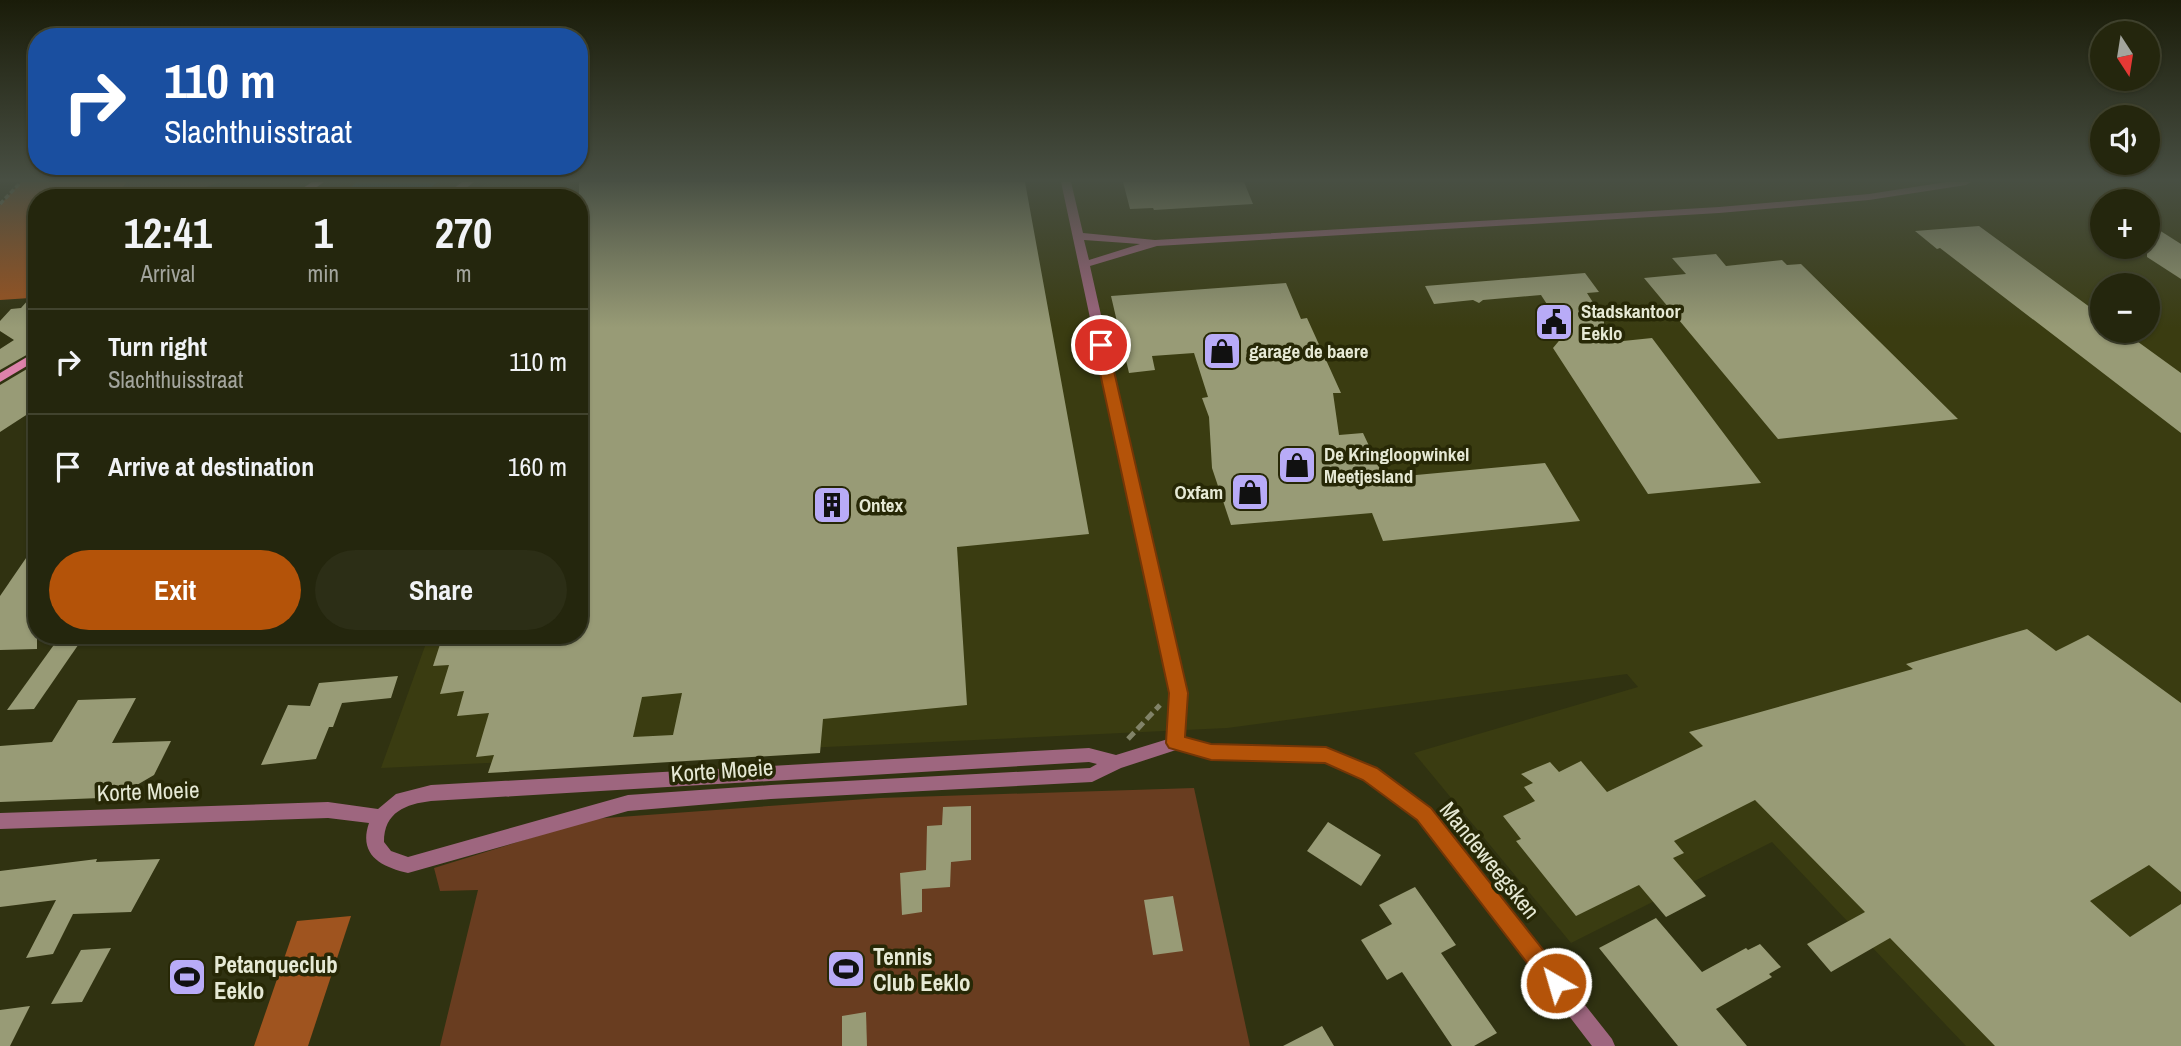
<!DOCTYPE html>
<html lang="en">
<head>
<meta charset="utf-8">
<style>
  :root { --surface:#24260d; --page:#2c2e16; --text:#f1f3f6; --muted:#a3a59d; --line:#41432e; --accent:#b45309 }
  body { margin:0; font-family:"Archivo Narrow",sans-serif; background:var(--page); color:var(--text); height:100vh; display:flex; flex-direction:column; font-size:26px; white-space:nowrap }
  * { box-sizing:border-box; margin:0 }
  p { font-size:23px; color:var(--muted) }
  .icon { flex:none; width:38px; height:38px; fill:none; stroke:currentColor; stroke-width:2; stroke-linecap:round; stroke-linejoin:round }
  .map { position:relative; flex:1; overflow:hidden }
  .sheet { position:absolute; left:28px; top:189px; width:560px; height:455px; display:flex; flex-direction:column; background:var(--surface); border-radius:28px; box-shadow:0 2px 5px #0004,0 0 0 2px var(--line) }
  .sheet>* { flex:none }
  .guide { position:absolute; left:28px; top:28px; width:560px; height:147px; border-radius:28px; box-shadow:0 2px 5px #0004,0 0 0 2px var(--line); background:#1a4fa0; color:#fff; overflow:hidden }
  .needle { width:46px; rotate:168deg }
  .buttons { position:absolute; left:2090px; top:21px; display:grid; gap:14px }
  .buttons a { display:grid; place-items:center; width:70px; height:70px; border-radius:50%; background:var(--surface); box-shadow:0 2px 5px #0004,0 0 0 2px var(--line); font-size:35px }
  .pin { position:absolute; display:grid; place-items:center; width:60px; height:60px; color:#fff; margin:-30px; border:4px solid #fff; border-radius:50%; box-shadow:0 2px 7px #0007 }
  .me { position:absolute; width:77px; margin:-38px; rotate:322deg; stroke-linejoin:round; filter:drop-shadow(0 0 5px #0008) }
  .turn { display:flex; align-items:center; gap:24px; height:147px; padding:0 21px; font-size:32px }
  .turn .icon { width:91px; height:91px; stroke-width:2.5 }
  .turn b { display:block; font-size:49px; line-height:60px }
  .eta { display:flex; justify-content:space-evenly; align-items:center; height:119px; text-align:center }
  .eta b { font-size:42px; font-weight:700; line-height:49px }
  .button { display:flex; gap:14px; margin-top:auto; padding:14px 21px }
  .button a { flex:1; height:80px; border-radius:42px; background:var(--accent); color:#fff; font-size:28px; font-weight:700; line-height:80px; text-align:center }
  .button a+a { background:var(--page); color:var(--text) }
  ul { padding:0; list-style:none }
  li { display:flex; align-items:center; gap:21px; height:105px; padding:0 21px; border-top:2px solid var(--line) }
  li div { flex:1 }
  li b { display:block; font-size:26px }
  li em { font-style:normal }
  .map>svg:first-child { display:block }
  .built { fill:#3a3c11; fill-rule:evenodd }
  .green { fill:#693d20 }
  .forest { fill:#9f541f }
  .water { fill:#0e4962 }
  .building { fill:#989b76; fill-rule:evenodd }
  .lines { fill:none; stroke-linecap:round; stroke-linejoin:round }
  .path-far1 { stroke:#818368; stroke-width:3.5; stroke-dasharray:5 2.5; stroke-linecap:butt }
  .path { stroke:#818368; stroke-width:5; stroke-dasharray:9 4.5; stroke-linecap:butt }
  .minor { fill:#9e667f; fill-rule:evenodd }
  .tertiary { fill:#9e667f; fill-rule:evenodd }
  .secondary { fill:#dd82ab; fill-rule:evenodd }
  .route { fill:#b45309; stroke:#753606; stroke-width:2 }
  .labels { text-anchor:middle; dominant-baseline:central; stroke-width:7; stroke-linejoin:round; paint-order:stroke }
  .poi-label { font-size:19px; font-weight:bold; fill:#e6e9d5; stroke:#272806; text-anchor:start }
  .near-street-label { font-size:23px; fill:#e6e9d5; stroke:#272806 }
  .near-poi-label { font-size:23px; font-weight:bold; fill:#e6e9d5; stroke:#272806; text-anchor:start }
</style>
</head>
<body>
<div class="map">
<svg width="2181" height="1046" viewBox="0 0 2181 1046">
  <rect width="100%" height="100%" fill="#303211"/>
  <path class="built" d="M 487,182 L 2181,182 L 2181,1046 L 1966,1046 L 1772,842 L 1571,943 L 1414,753 L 1638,687 L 1627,674 L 1227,728 L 381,768 L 429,635 L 579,635 L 579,198 L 468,198 ZM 2102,201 L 2147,201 L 2147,247 L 2102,247 ZM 2102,285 L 2147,285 L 2147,331 L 2102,331 Z"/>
  <g class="green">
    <path d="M 127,182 L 222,182 L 166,198 L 114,198 Z"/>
    <path d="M 1194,788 L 1250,1046 L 440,1046 L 478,890 L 440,891 L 434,868 L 592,819 L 880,798 Z"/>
  </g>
  <g class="forest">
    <path d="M 21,182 L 127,182 L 114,198 L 37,198 L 37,290 L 30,298 L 0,300 L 0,205 Z"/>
    <path d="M 351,916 L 308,1046 L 254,1046 L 297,921 Z"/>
  </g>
  <path class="water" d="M 357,182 L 438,182 L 416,198 L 338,198 Z"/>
  <g class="building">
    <path d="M 579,182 L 1025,182 L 1089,534 L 957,547 L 967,705 L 823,719 L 820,753 L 488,773 L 494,755 L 476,757 L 489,713 L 457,716 L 464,691 L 440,694 L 449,665 L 433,666 L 443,635 L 579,635 ZM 682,693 L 673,735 L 633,737 L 642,697 Z"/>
    <path d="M 1123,182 L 1244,182 L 1253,204 L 1154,210 L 1153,208 L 1130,209 Z"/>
    <path d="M 1979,226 L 2102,316 L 2102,331 L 2123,331 L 2181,373 L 2181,433 L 1940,248 L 1937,249 L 1915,231 Z"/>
    <path d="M 2159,230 L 2181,244 L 2181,279 L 2147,257 L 2147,232 Z"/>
    <path d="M 1716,254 L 1726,266 L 1782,260 L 1787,265 L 1801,264 L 1958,419 L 1778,439 L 1644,278 L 1686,274 L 1672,258 Z"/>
    <path d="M 1585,273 L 1599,292 L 1587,293 L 1604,320 L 1604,343 L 1652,338 L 1761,483 L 1648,494 L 1553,348 L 1563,336 L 1551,319 L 1554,315 L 1541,295 L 1483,300 L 1479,303 L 1473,300 L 1434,304 L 1425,286 Z"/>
    <path d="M 1286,283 L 1301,319 L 1307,318 L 1341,393 L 1333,393 L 1339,435 L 1363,433 L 1384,478 L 1545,463 L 1580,521 L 1383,541 L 1372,513 L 1231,525 L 1212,468 L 1209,417 L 1202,398 L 1208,397 L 1194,353 L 1152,356 L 1155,370 L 1129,373 L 1111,296 Z"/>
    <path d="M 37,290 L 37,349 L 0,370 L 0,349 L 14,340 L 0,331 L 0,321 L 11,309 L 21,308 Z"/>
    <path d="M 37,363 L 37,408 L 0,432 L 0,385 Z"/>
    <path d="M 37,542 L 37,649 L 0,650 L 0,596 Z"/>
    <path d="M 2027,629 L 2056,651 L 2088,635 L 2181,703 L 2181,892 L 2149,865 L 2090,901 L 2130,937 L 2181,904 L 2181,1046 L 1995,1046 L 1890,938 L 1831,972 L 1807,944 L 1865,912 L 1755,800 L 1674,841 L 1684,853 L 1673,858 L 1706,896 L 1666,917 L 1639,885 L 1576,916 L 1516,841 L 1521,839 L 1503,816 L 1535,801 L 1524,787 L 1533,783 L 1521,774 L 1550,762 L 1559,772 L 1581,761 L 1607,792 L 1703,746 L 1689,732 L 1913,669 L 1906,664 Z"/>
    <path d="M 61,635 L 85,635 L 34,709 L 7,710 Z"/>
    <path d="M 398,676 L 391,698 L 342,703 L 333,727 L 329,727 L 316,759 L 261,765 L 288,705 L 310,706 L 319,683 Z"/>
    <path d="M 136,698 L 112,743 L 171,741 L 154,775 L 130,789 L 104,791 L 100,798 L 0,802 L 0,746 L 52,742 L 78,700 Z"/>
    <path d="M 971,806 L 971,860 L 951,862 L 950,887 L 922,889 L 922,912 L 902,915 L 900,873 L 926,870 L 927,826 L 942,825 L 943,807 Z"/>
    <path d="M 1328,822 L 1381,855 L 1361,886 L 1307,851 Z"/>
    <path d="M 97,859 L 96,862 L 160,859 L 131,912 L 73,914 L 53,954 L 26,958 L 56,900 L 0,907 L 0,871 Z"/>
    <path d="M 1415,887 L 1456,945 L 1441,953 L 1497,1033 L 1474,1046 L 1452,1046 L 1402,972 L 1387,980 L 1361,940 L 1392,924 L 1379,905 Z"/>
    <path d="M 1173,896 L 1183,951 L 1153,955 L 1144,900 Z"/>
    <path d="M 1656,918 L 1702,972 L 1746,948 L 1748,950 L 1760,944 L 1781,967 L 1769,974 L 1772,977 L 1716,1009 L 1747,1046 L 1678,1046 L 1599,948 Z"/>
    <path d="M 111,948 L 82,1002 L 51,1004 L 81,950 Z"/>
    <path d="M 30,1006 L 10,1046 L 0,1046 L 0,1010 Z"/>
    <path d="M 866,1012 L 867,1046 L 842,1046 L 842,1016 Z"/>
    <path d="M 1322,1026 L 1334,1046 L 1283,1046 Z"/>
  </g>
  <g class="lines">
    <path class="path-far1" d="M 0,204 L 21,182"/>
    <path class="path" d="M 1128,739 L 1160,705"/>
    <path class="minor" d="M 1061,182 L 1071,182 L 1083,233 L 1155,240 L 1719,207 L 1869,194 L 1946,182 L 1971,182 L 1966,185 L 1869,200 L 1719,213 L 1157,246 L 1090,266 L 1186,693 L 1184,738 L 1211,745 L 1326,748 L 1376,769 L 1430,809 L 1612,1039 L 1615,1046 L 1592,1046 L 1418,819 L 1364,779 L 1325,762 L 1211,759 L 1176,750 L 1121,768 L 1092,782 L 771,799 L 628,811 L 408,873 C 381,867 358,855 369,823 L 328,818 L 0,829 L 0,813 L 328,802 L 378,809 L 396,794 L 431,785 L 1089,748 L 1116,755 L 1168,739 L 1170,693 ZM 1084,240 L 1140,244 L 1089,260 ZM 1089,762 L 1097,764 L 1090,768 L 771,785 L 628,795 L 408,857 L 391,851 L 384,842 C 384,812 406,804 431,801 Z"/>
    <path class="tertiary" d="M 462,182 L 474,182 L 453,198 L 441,198 Z"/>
    <g class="secondary">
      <path d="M 312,182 L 324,182 L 301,198 L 288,198 Z"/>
      <path d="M 37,351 L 37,360 L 0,382 L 0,373 Z"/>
    </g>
  </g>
  <linearGradient id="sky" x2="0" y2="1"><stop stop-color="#1a1c09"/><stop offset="0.55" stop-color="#484f43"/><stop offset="1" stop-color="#484f43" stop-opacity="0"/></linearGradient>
  <rect width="2181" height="328" fill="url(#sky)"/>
  <path class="route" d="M 1101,341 L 1108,345 L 1188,693 L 1185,737 L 1211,744 L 1326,747 L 1377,768 L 1431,808 L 1563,975 L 1567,983 L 1563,990 L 1556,994 L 1548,990 L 1417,820 L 1363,780 L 1325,763 L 1211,760 L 1169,748 L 1166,743 L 1169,693 L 1094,345 Z"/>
  <defs>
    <symbol id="civic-square" viewBox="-11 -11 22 22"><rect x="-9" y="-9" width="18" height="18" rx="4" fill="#b8abf7" stroke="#272806"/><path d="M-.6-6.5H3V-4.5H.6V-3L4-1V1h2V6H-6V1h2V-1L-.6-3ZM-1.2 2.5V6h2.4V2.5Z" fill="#111"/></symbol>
    <symbol id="shop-square" viewBox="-11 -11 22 22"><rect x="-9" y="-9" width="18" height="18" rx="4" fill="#b8abf7" stroke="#272806"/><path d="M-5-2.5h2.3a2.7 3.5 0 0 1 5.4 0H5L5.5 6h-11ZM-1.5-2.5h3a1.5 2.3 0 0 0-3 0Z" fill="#111"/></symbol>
    <symbol id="building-square" viewBox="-11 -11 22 22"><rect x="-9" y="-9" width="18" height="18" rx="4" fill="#b8abf7" stroke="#272806"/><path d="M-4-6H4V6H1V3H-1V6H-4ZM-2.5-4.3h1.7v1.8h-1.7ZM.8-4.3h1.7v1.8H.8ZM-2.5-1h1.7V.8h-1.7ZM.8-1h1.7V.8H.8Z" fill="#111"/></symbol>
    <symbol id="stadium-square" viewBox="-11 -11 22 22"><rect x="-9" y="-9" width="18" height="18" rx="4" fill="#b8abf7" stroke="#272806"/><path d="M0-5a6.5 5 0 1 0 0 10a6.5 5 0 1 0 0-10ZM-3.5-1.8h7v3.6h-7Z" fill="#111"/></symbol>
  </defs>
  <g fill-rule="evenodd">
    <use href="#civic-square" x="1532" y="300" width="44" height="44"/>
    <use href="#shop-square" x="1200" y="329" width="44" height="44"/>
    <use href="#shop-square" x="1275" y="443" width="44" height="44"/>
    <use href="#shop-square" x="1228" y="470" width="44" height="44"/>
    <use href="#building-square" x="810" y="483" width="44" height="44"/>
    <use href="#stadium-square" x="824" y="947" width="44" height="44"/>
    <use href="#stadium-square" x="165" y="955" width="44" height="44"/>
  </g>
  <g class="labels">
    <g class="poi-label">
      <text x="1581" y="311">Stadskantoor<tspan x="1581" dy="22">Eeklo</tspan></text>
      <text x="1249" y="351">garage de baere</text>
      <text x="1324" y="454">De Kringloopwinkel<tspan x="1324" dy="22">Meetjesland</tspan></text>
      <text x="1223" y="492" text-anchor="end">Oxfam</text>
      <text x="859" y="505">Ontex</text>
    </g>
    <g class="near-street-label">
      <text transform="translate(722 770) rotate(-4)">Korte Moeie</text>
      <text transform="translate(148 791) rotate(-2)">Korte Moeie</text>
      <text transform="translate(1490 860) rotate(51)">Mandeweegsken</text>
    </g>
    <g class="near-poi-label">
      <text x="873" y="956">Tennis<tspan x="873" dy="26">Club Eeklo</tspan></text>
      <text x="214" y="964">Petanqueclub<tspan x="214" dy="26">Eeklo</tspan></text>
    </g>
  </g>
</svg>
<div class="buttons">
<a><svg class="needle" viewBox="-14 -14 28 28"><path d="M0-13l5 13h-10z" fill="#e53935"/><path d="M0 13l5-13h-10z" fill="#a3a59d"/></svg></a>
<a><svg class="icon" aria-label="sound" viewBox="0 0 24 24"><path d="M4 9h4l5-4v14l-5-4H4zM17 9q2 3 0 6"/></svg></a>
<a>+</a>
<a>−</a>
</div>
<div class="pin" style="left:1101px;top:345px;background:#d93025"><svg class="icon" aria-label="arrive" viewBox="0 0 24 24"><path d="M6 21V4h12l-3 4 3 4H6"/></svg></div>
<svg class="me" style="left:1556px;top:983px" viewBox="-20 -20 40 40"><circle r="17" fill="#b45309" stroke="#fff" stroke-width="3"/><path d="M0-11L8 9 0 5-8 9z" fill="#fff"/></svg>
<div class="guide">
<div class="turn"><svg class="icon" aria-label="right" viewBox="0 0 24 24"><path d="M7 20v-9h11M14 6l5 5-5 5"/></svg><div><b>110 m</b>Slachthuisstraat</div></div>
</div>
<section class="sheet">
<div class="eta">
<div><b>12:41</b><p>Arrival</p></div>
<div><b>1</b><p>min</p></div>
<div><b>270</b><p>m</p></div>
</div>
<ul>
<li><svg class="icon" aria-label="right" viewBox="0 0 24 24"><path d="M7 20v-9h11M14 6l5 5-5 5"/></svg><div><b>Turn right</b><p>Slachthuisstraat</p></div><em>110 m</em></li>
<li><svg class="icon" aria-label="arrive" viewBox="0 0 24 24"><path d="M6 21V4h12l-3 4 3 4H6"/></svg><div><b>Arrive at destination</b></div><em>160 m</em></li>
</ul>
<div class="button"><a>Exit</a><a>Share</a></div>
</section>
</div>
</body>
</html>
